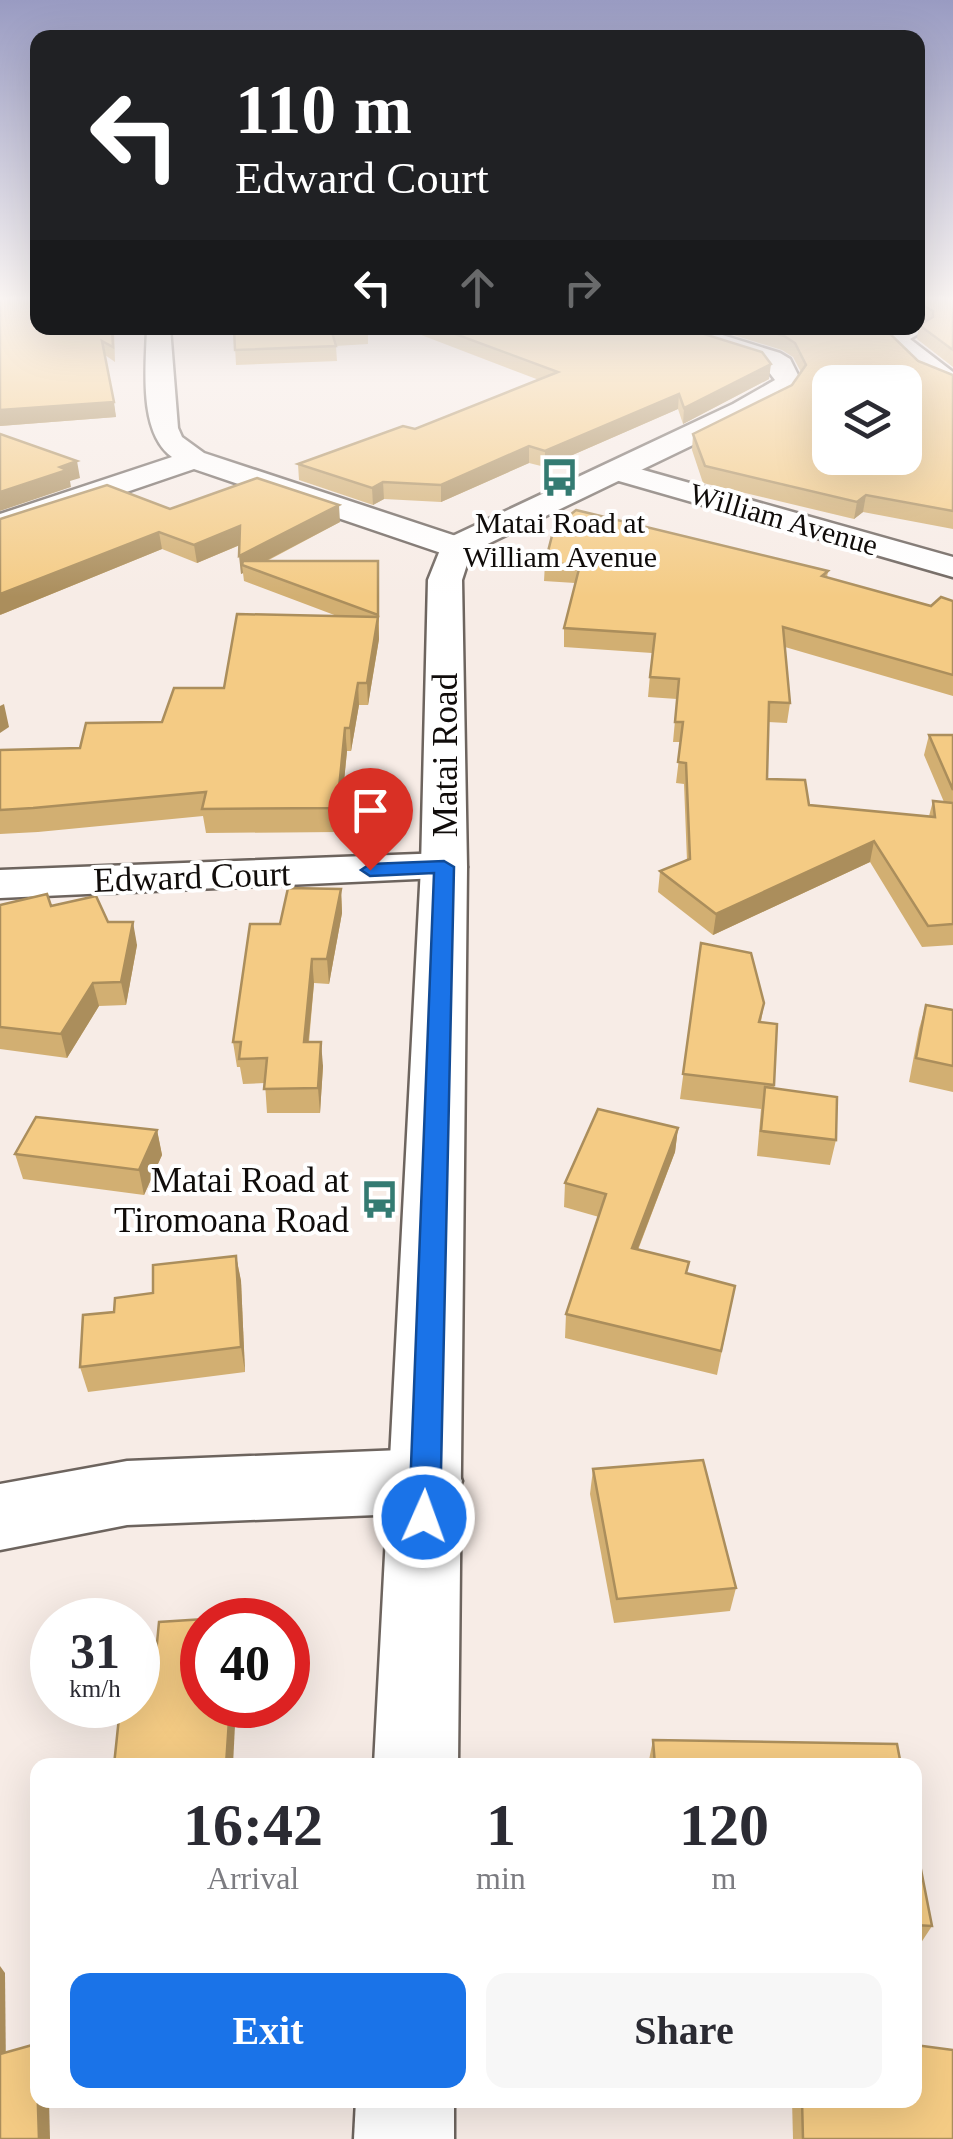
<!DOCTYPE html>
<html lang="en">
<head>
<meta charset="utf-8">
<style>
  :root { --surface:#fff; --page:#f7f7f7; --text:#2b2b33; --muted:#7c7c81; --accent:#1a73e8 }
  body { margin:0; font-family:"Times New Roman",serif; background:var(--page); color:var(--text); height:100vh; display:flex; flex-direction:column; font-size:38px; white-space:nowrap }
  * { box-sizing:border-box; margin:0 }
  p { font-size:32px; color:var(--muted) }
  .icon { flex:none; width:55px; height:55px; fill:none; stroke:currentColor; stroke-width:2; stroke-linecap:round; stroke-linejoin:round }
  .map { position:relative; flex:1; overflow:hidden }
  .sheet { position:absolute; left:30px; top:1758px; width:892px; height:350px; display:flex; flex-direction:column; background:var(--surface); border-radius:20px; box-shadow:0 10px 40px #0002 }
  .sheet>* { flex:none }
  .hud { position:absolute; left:30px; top:30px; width:895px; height:305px; border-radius:20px; box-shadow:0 10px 40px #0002; background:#202124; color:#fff; overflow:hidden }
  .tools { position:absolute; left:812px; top:365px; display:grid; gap:20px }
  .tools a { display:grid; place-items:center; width:110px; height:110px; border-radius:20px; background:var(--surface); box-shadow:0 10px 40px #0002; font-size:50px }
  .speed { position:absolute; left:30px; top:1598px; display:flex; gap:20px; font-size:50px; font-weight:700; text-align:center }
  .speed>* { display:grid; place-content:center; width:130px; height:130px; border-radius:50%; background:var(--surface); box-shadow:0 10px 40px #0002; line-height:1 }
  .speed small { font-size:25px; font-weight:400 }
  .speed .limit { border:15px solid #d22; background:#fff; color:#111 }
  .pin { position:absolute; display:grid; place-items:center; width:85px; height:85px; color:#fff; margin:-102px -42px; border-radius:50% 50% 50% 0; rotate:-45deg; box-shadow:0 0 10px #0007 }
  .pin .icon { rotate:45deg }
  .me { position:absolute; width:110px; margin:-55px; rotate:2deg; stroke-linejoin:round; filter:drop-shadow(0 0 8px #0008) }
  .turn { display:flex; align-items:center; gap:35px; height:210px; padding:0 40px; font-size:45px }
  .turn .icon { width:130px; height:130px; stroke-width:2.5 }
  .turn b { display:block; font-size:70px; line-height:85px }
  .lanes { display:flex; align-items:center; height:95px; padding:0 40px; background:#0003; justify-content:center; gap:50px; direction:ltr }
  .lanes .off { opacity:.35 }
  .eta { display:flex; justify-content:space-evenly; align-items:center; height:170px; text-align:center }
  .eta b { font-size:60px; font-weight:700; line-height:70px }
  .button { display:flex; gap:20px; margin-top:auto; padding:20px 40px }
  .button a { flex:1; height:115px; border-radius:20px; background:var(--accent); color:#fff; font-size:40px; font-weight:700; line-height:115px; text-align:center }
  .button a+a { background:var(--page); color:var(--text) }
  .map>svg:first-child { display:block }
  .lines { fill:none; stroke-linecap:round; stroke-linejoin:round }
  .minor-casing { stroke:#6d645e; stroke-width:5 }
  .tertiary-casing { stroke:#6d645e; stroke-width:5 }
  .minor { fill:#fff; fill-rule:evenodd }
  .tertiary { fill:#fff; fill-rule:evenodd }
  .wall { fill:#d2af72 }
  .shaded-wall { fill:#ab8e5c }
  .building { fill:#f4cb84; stroke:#ab8e5c; stroke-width:2.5; fill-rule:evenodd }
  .route { fill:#1a73e8; stroke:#114b97; stroke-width:2.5 }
  .labels { text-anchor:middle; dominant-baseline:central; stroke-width:8; stroke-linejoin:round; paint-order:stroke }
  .far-street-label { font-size:30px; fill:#100c0a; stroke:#fff }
  .far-poi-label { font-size:30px; fill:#100c0a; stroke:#fff }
  .street-label { font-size:35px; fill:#100c0a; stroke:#fff }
  .poi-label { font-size:35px; fill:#100c0a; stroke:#fff; text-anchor:end }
</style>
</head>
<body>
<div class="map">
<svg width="953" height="2139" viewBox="0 0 953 2139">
  <rect width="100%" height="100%" fill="#f7ece6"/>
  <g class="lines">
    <defs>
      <g id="minor">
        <path d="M 918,321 L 928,328 L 910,339 L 953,372 L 953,390 L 917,372 L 886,341 L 891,329 L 918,328 Z"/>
        <path d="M 147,328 L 170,328 L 178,428 L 182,437 L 204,453 L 468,540 L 472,547 L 456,557 L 444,554 L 194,469 L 0,535 L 0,514 L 172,457 C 138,432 146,367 147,328 Z"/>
        <path d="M 615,462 L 953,557 L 953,577 L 605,477 L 600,471 L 605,465 Z"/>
        <path d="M 444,853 L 460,857 L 467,867 L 460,877 L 0,898 L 0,870 Z"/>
        <path d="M 426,1449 L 452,1458 L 462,1481 L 452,1504 L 426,1513 L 127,1525 L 0,1550 L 0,1484 L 127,1461 Z"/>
      </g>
      <g id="tertiary">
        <path d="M 667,328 L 700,328 L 780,353 L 790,359 L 801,381 L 788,397 L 753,416 L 471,552 L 462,580 L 467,867 L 458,1765 L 374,1765 L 421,867 L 428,580 L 444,540 L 733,404 L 775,380 L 762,363 L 670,333 Z"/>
        <path d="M 356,2100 L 454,2100 L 454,2139 L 354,2139 Z"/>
      </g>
    </defs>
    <use href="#minor" class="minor-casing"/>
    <use href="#tertiary" class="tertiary-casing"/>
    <use href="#minor" class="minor"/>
    <use href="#tertiary" class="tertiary"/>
  </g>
  <g class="wall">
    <path d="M 0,297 L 114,328 L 115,362 L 105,355 L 116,417 L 0,426 Z"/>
    <path d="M 918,297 L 953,297 L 953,367 L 917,339 L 919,325 L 925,322 L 918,317 Z"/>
    <path d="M 234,328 L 368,330 L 368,344 L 336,346 L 337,361 L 236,365 Z"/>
    <path d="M 403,328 L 685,328 L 769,379 L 683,424 L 678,409 L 545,467 L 529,463 L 441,502 L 384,499 L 373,505 L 299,480 L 298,464 L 415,429 L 539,380 Z"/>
    <path d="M 711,328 L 890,328 L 888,332 L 918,361 L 953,375 L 953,529 L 863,512 L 854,519 L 703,483 L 692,450 L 693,434 L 792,385 L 801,372 L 793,357 L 782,350 Z"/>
    <path d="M 170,509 L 340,522 L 267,561 L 379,577 L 379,639 L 368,705 L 359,705 L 351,751 L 347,751 L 339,832 L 206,833 L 203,816 L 38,832 L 0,834 L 0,750 L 80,748 L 162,722 L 224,688 L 337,616 L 244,581 L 243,573 L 241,574 L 240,545 L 197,563 L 162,549 L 0,615 Z"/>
    <path d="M 545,563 L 828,571 L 827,578 L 931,606 L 953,601 L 953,696 L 785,647 L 790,703 L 787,723 L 768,722 L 767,779 L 809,805 L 929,816 L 933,801 L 944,802 L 924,755 L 929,735 L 953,735 L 953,945 L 922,947 L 870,862 L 713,935 L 658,892 L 660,871 L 687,861 L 684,784 L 676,783 L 681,742 L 673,742 L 677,699 L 648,697 L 652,653 L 564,647 L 564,628 L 575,583 L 544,581 Z"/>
    <path d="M 341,889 L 342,913 L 329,984 L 314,983 L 309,1042 L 323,1066 L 320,1113 L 267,1113 L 265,1083 L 243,1084 L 240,1067 L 237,1067 L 233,1042 L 280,924 Z"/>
    <path d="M 0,905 L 51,906 L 108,922 L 137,945 L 126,1005 L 99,1006 L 67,1058 L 0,1049 Z"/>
    <path d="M 701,943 L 764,1003 L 761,1022 L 777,1024 L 774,1088 L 836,1140 L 830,1165 L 757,1156 L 761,1109 L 680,1099 Z"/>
    <path d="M 926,1005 L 953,1009 L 953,1092 L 909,1082 L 919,1029 Z"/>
    <path d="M 678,1128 L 675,1152 L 638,1250 L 687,1274 L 735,1286 L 717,1375 L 565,1338 L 566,1314 L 599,1217 L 564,1207 L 565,1183 Z"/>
    <path d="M 157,1130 L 162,1155 L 144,1195 L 23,1179 L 15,1154 Z"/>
    <path d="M 236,1256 L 241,1281 L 245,1372 L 88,1392 L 80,1367 L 114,1312 Z"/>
    <path d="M 593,1469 L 736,1588 L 730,1611 L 614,1623 L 590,1494 Z"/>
    <path d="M 653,1740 L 901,1765 L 648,1765 Z"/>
    <path d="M 915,1839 L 932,1926 L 915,1952 Z"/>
    <path d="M 792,2100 L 915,2100 L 953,2139 L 793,2139 Z"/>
  </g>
  <g class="shaded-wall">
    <path d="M 771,364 L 769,379 L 683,424 L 684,408 Z"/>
    <path d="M 679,394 L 678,409 L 545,467 L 545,451 Z"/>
    <path d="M 114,402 L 116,417 L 0,426 L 0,410 Z"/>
    <path d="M 529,446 L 529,463 L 441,502 L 441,485 Z"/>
    <path d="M 77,461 L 80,478 L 70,481 L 71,487 L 0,511 L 0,492 Z"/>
    <path d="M 383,482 L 384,499 L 373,505 L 372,488 Z"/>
    <path d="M 866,495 L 863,512 L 854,519 L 857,502 Z"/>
    <path d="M 339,505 L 340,522 L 252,568 L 242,565 L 243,573 L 241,574 L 239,556 Z"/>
    <path d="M 240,526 L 242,544 L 197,563 L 194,545 Z"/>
    <path d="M 159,532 L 162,549 L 0,615 L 0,594 Z"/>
    <path d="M 378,617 L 379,639 L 368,705 L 367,683 Z"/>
    <path d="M 358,683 L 359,705 L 351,751 L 350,728 Z"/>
    <path d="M 4,704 L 9,727 L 0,733 L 0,706 Z"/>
    <path d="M 345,728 L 347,751 L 339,832 L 337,808 Z"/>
    <path d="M 874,841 L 870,862 L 713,935 L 716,914 Z"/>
    <path d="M 341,889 L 342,913 L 329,984 L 327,959 Z"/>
    <path d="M 133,922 L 137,945 L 126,1005 L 121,982 Z"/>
    <path d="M 312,959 L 314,983 L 306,1066 L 304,1042 Z"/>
    <path d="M 93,983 L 99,1006 L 67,1058 L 61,1034 Z"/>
    <path d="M 321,1042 L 323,1066 L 320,1113 L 318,1088 Z"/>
    <path d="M 678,1128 L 675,1152 L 629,1272 L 632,1248 Z"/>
    <path d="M 157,1130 L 162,1155 L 144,1195 L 139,1170 Z"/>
    <path d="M 236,1256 L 241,1281 L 245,1372 L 241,1347 Z"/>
    <path d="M 230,1705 L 236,1705 L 233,1765 L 226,1765 Z"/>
    <path d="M 0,1966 L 5,1973 L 6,2072 L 0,2065 Z"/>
    <path d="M 38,2100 L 49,2100 L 50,2139 L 39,2139 Z"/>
  </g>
  <g class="building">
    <path d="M 0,297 L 38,297 L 38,328 L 112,328 L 113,347 L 102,341 L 114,402 L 0,410 Z"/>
    <path d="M 918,297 L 953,297 L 953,350 L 919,325 L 933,317 L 933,311 L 920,304 L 918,309 Z"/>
    <path d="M 234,328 L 367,328 L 368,330 L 332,332 L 336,346 L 235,350 Z"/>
    <path d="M 439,328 L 685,328 L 762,352 L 771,364 L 684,408 L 679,394 L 545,451 L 529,446 L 441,485 L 383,482 L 372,488 L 298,464 L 403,426 L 415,429 L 558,372 Z"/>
    <path d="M 758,328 L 887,328 L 886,330 L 918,361 L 953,375 L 953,511 L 866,495 L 857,502 L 705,466 L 693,434 L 792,385 L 806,365 L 795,343 L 784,336 ZM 830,382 L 905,382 L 905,458 L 830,458 Z"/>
    <path d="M 0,434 L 77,461 L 60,467 L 67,470 L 0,492 Z"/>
    <path d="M 257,478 L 339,505 L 239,556 L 240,526 L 194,545 L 159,532 L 0,594 L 0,519 L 107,485 L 170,509 Z"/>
    <path d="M 576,510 L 828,571 L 822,576 L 931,606 L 941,597 L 953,601 L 953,675 L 783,627 L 790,703 L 769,702 L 767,779 L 805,780 L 809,805 L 935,817 L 933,801 L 953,803 L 953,924 L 928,926 L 874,841 L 716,914 L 660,871 L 690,859 L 686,763 L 678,762 L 683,722 L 675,722 L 679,679 L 650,677 L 655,634 L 564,628 L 580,565 L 545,563 L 554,528 Z"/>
    <path d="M 243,561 L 378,561 L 378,615 L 242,565 Z"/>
    <path d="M 237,614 L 378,617 L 367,683 L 358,683 L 350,728 L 345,728 L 337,808 L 202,809 L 206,792 L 33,808 L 0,810 L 0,750 L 80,748 L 86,723 L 162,722 L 174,688 L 224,688 Z"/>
    <path d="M 929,735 L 953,735 L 953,790 Z"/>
    <path d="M 288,888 L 341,889 L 327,959 L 312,959 L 304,1042 L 321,1042 L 318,1088 L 264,1089 L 267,1058 L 239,1059 L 241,1042 L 233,1042 L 250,924 L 280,924 Z"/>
    <path d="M 47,894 L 51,906 L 96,896 L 108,922 L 133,922 L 121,982 L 93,983 L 61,1034 L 0,1027 L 0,905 Z"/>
    <path d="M 701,943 L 751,953 L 764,1003 L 759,1022 L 777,1024 L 774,1085 L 683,1074 Z"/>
    <path d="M 926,1005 L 953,1010 L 953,1066 L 916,1058 Z"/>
    <path d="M 765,1087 L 837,1097 L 836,1140 L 761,1131 Z"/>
    <path d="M 598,1109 L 678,1128 L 632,1248 L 689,1262 L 686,1273 L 735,1286 L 721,1351 L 566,1314 L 606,1194 L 565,1183 Z"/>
    <path d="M 36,1117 L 157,1130 L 139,1170 L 15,1154 Z"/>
    <path d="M 236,1256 L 241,1347 L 80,1367 L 83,1315 L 114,1312 L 115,1298 L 153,1293 L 153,1265 Z"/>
    <path d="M 703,1460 L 736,1588 L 617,1599 L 593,1469 Z"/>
    <path d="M 251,1616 L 251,1620 L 202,1620 L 202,1705 L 230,1705 L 226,1765 L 114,1765 L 120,1708 L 130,1707 L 130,1705 L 138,1705 L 138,1686 L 153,1685 L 159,1622 Z"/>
    <path d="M 653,1740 L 897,1744 L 901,1765 L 655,1765 Z"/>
    <path d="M 915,1839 L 932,1926 L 915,1925 Z"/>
    <path d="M 36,2044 L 39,2139 L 0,2139 L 0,2054 Z"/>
    <path d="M 915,2045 L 953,2050 L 953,2139 L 803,2139 L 802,2100 L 915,2100 Z"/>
  </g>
  <linearGradient id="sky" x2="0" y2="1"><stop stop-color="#999bc2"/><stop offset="0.5" stop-color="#fbf6f4"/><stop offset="1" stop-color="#fbf6f4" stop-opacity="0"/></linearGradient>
  <rect width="953" height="597" fill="url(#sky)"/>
  <path class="route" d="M 444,861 L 454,867 L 440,1517 L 435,1527 L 424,1531 L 414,1527 L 409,1517 L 434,873 L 370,876 L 361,870 L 370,864 Z"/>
  <defs>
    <symbol id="bus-bare" viewBox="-9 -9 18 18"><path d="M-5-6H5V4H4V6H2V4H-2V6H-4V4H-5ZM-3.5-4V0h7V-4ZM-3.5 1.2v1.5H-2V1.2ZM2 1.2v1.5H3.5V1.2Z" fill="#347b72" stroke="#fff" stroke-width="2.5" paint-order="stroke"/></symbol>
  </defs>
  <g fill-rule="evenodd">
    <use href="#bus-bare" x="532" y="450" width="55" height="55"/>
    <use href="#bus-bare" x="352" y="1172" width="55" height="55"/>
  </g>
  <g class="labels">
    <g class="far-street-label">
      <text transform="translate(784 519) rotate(16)">William Avenue</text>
    </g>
    <g class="far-poi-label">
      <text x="560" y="522">Matai Road at<tspan x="560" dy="34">William Avenue</tspan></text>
    </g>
    <g class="street-label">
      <text transform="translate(445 755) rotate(-90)">Matai Road</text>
      <text transform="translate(192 877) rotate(-2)">Edward Court</text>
    </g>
    <g class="poi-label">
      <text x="349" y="1180">Matai Road at<tspan x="349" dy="40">Tiromoana Road</tspan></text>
    </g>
  </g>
</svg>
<div class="tools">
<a><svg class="icon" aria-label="layers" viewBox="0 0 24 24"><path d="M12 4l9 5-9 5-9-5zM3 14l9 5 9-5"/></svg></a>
</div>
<div class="speed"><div>31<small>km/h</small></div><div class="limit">40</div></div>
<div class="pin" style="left:370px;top:870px;background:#d93025"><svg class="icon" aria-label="arrive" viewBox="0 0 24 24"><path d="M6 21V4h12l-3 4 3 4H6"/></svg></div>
<svg class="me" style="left:424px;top:1517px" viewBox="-20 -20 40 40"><circle r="17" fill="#1a73e8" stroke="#fff" stroke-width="3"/><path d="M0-11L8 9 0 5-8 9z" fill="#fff"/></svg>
<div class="hud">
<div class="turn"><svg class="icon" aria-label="left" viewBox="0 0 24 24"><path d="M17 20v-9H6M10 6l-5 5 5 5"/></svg><div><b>110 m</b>Edward Court</div></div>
<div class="lanes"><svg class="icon" aria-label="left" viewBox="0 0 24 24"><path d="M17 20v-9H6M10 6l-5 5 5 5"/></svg><svg class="icon off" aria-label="ahead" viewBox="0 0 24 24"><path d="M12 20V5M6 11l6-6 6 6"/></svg><svg class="icon off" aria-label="right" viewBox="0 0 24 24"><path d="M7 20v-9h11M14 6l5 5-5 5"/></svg></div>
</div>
<section class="sheet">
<div class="eta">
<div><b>16:42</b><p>Arrival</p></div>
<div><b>1</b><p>min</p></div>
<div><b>120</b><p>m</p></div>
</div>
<div class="button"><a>Exit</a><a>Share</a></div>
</section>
</div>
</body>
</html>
